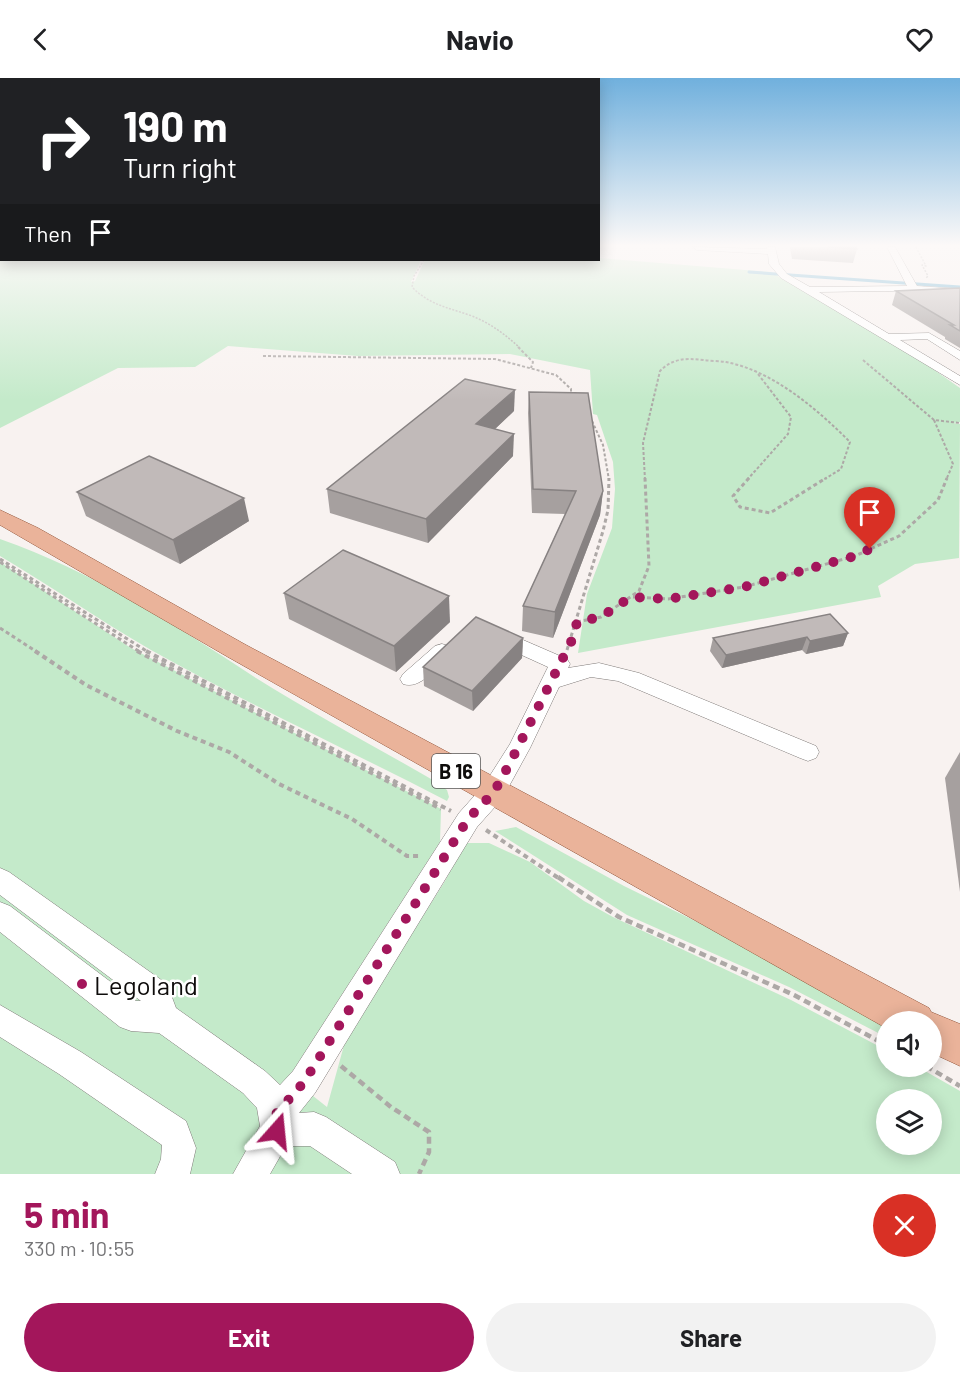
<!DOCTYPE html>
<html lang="en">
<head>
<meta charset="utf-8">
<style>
  :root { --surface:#fff; --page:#f2f2f2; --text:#202124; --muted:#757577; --accent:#a3165b }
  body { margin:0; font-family:Barlow,sans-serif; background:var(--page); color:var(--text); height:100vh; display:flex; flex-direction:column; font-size:22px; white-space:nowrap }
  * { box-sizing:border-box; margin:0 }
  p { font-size:20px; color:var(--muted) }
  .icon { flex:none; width:33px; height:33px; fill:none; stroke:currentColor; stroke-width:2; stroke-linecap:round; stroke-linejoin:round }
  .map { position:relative; height:1096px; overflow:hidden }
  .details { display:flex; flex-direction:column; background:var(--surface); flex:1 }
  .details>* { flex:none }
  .guide { position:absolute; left:0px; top:0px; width:600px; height:183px; box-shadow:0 3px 15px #0003; background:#202124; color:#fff; overflow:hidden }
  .tools { position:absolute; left:876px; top:933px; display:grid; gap:12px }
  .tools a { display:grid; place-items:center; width:66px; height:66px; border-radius:50%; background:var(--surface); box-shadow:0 3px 15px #0003; font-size:30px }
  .pin { position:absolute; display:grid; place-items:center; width:51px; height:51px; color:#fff; margin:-62px -26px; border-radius:50% 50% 50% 0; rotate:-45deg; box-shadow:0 0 6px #0007 }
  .pin .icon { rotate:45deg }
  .me { position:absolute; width:66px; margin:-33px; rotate:18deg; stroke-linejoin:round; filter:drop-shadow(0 0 4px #0008) }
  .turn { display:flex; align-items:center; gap:21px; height:126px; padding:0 24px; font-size:27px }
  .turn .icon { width:78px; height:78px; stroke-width:2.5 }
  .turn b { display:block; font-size:42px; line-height:51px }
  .then { display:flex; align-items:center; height:57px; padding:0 24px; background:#0003; gap:12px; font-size:22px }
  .round { display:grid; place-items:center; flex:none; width:63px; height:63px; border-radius:32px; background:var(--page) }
  .head { display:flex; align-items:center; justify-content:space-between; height:102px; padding:0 24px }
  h1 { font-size:36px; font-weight:700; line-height:45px; color:var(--accent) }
  .cta { display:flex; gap:12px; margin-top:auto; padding:12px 24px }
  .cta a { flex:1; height:69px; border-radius:36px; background:var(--accent); color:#fff; font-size:24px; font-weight:700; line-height:69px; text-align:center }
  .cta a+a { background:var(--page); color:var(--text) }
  header { display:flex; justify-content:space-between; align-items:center; height:78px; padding:0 24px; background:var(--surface); font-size:27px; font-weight:700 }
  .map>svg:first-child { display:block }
  .green { fill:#c4eaca; fill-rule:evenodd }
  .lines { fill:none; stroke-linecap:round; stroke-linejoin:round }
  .stream { stroke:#5ca9cc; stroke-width:3 }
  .minor-casing { stroke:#7f7a78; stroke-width:1 }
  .major-casing { stroke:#94573c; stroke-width:1 }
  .path-far4 { stroke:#ada8a6; stroke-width:1.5; stroke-dasharray:2 1.5; stroke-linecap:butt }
  .path-far3 { stroke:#ada8a6; stroke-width:2; stroke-dasharray:3 2; stroke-linecap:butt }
  .path-far2 { stroke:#ada8a6; stroke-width:3; stroke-dasharray:4 3; stroke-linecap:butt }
  .path-far1 { stroke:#ada8a6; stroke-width:4; stroke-dasharray:5 4; stroke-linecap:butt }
  .path { stroke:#ada8a6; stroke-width:4.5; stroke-dasharray:7 4.5; stroke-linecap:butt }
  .minor { fill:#fff; fill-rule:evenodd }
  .major { fill:#eab39a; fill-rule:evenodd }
  .wall { fill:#a6a09f }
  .shaded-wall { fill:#878282 }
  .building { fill:#c1bab9; stroke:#878282; stroke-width:1.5 }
  .route { stroke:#a3165b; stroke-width:10; stroke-dasharray:0 18 }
  .poi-dot { fill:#a3165b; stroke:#fff; stroke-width:2 }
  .labels { text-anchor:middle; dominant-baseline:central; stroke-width:5; stroke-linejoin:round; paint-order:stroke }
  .shield { fill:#fff; stroke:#565554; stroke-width:1.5 }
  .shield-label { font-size:20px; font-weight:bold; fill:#0e0c0b }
  .near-poi-label { font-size:26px; fill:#0e0c0b; stroke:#fff; text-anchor:start }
</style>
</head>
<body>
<header><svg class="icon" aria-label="back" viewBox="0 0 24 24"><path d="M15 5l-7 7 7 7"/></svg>Navio<svg class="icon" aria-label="heart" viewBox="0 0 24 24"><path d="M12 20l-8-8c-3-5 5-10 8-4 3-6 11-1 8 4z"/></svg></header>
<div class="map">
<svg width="960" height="1096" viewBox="0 0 960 1096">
  <rect width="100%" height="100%" fill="#f8f2f0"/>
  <g class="green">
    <path d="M 0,169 L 2,182 L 421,182 L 411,204 L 415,203 L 425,182 L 599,180 L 771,194 L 923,284 L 960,310 L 960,344 L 953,345 L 960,346 L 959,480 L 915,486 L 878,508 L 881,519 L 578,575 L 587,516 L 612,450 L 615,411 L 613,384 L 597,337 L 593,336 L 590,292 L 510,276 L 358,278 L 228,268 L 195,289 L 118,290 L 0,350 Z"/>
    <path d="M 0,461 C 92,493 175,547 256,600 C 315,637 378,670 438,705 L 447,712 L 449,719 L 447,723 C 349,672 247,626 151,572 C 99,542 51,508 0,478 Z"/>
    <path d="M 0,484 L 131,570 L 441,731 L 440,764 L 289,999 L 327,1029 L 346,960 L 445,803 L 465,765 L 489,765 L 530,784 L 584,823 L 613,839 L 791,922 L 886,972 L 886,988 L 918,989 L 960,1013 L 960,1096 L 0,1096 ZM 886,1022 L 932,1022 L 932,1066 L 886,1066 Z"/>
    <path d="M 516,749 L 624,808 L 732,861 L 886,946 L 886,959 L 789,909 L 627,837 L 495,753 Z"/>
  </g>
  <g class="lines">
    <path class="stream" d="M 749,194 L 960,209"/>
    <defs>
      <g id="minor">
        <path d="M 693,169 L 767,171 L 767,169 L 775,169 L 779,186 L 787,196 L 810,209 L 907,208 L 887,169 L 895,169 L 917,208 L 960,211 L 960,217 L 885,213 L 819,214 L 889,256 L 929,255 L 960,273 L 960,282 L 927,261 L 900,262 L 960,298 L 960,307 L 781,200 L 769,186 L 768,176 L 697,172 Z"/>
        <path d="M 500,552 L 567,581 L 570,586 L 568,590 L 599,585 L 639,595 L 816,668 L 819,674 L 816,680 L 808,683 L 800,680 L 618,603 L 591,599 L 559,609 L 530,670 L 502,721 L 477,749 L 315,1015 L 299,1035 L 314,1034 L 326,1039 L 395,1084 L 400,1096 L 352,1096 L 310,1068 L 286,1068 L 270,1096 L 233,1096 L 260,1048 L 257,1030 L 243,1015 L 159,955 L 131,953 L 120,949 L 0,854 L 0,824 L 10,828 L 136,923 L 141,923 L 0,817 L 0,790 L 9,794 L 167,906 L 176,930 L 265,993 L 280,1007 L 293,993 L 459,735 L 484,707 L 510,666 L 548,589 L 493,564 L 490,559 L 493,554 Z"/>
        <path d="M 442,566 L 449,568 L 452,573 L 449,578 C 436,589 421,612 403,606 L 400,601 L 403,596 L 435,568 Z"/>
        <path d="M 0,927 L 81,974 L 186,1043 L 196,1070 L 190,1096 L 155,1096 L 161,1081 L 162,1067 L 59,996 L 0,959 Z"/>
      </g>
      <path id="major" d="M 0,432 L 38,450 L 246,567 L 929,930 L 931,934 L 960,946 L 960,988 L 932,975 L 932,944 L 886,944 L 886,950 L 228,579 L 0,447 Z"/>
    </defs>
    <use href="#minor" class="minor-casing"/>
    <use href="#major" class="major-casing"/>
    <g class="path-far4">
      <path d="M 916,169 L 926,188 L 922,187 L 928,198 L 926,200"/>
      <path d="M 424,182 L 414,198 L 412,209 C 429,227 450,230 472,238 C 490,245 506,257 520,270"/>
    </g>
    <g class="path-far3">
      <path d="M 518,269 L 533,284 L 531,290"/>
      <path d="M 263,278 L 495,281 L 556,297 L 571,311 L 571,317"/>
      <path d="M 863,282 L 934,342 L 960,345"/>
      <path d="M 934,342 L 953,386 L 946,402"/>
      <path d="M 592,343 L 603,367 L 609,402"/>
      <path d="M 645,402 L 643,365 L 660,293 C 673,280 686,280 703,282 C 710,283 719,283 726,284 C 773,293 817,331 850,364 L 841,391 L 823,402"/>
      <path d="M 747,402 L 788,356 L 791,339 L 758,296"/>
    </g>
    <g class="path-far2">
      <path d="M 749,400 L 733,418 L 740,429 L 770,435 L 826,400"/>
      <path d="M 0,481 L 148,574"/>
      <path d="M 0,484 L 140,574"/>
      <path d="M 633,519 L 668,521 L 744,509 L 855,478 L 899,458 L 938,422 L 947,400"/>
      <path d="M 577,544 L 601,539 L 639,513 L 649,488 L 645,400"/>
      <path d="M 0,550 L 37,574"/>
      <path d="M 567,572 L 603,453 L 608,432 L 609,400"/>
    </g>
    <g class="path-far1">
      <path d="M 35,573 L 86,607 L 177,653 L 229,674 L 279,706 L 352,741 L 407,778 L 422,778"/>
      <path d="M 137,573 L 441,731"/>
      <path d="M 146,573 L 451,733"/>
      <path d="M 486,752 L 560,801"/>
    </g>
    <g class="path">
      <path d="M 558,799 L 619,839 L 794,917 L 886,967"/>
      <path d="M 341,988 L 391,1029 L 429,1054 L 429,1074 L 419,1096"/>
      <path d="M 926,988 L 960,1008"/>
    </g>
    <use href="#minor" class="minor"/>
    <use href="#major" class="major"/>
  </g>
  <g class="wall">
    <path d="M 790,169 L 856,169 L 857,171 L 853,185 L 792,181 Z"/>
    <path d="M 960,210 L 960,270 L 945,261 L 945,259 L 892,227 L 896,213 Z"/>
    <path d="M 529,314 L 603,413 L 600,437 L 553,560 L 522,553 L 523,528 L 565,436 L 532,435 L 528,335 Z"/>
    <path d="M 514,333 L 495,351 L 513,378 L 428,465 L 330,435 L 327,411 Z"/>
    <path d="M 77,414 L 249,443 L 180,486 L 86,438 Z"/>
    <path d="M 284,515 L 450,544 L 396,594 L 289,541 Z"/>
    <path d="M 848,555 L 843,568 L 806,576 L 802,572 L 722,590 L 710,573 L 713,560 Z"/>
    <path d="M 523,560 L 522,580 L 473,633 L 424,608 L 423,589 Z"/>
    <path d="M 960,674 L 960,814 L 945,700 Z"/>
  </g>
  <g class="shaded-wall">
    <path d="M 515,312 L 514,333 L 476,369 L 476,346 Z"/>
    <path d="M 514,356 L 513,378 L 428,465 L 426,441 Z"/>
    <path d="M 603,413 L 600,437 L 553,560 L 555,534 Z"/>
    <path d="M 244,420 L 249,443 L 180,486 L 173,462 Z"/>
    <path d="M 449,518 L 450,544 L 396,594 L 394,568 Z"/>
    <path d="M 848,555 L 843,568 L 806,576 L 810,563 Z"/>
    <path d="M 807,559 L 802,572 L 722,590 L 726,577 Z"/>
    <path d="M 523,560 L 522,580 L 473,633 L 472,613 Z"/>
  </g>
  <g class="building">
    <path d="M 828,169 L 856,169 L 857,171 Z"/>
    <path d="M 960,210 L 960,253 L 950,247 L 954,247 L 896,213 Z"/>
    <path d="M 465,301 L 515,312 L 476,346 L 514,356 L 426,441 L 327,411 Z"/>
    <path d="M 529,314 L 588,315 L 603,413 L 555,534 L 523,528 L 576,413 L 533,411 Z"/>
    <path d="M 149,378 L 244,420 L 173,462 L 77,414 Z"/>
    <path d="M 343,472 L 449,518 L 394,568 L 284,515 Z"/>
    <path d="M 830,536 L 848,555 L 810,563 L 807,559 L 726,577 L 713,560 Z"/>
    <path d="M 476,539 L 523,560 L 472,613 L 423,589 Z"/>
  </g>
  <linearGradient id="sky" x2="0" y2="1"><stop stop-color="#70b0dd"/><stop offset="0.52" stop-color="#fcf9f8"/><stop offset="1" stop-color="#fcf9f8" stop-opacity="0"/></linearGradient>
  <rect width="960" height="322" fill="url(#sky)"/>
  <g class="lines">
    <path class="route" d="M 277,1053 L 276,1036 L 304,1004 L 468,741 L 494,714 L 510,685 L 573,560 L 577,544 L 601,539 L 631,519 L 668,521 L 744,509 L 855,478 L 870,471"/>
  </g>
  <circle class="poi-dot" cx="82" cy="906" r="6"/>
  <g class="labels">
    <rect class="shield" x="432" y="676" width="48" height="34" rx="4.5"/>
    <g class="shield-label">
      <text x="456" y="693">B 16</text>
    </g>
    <g class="near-poi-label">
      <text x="94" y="906">Legoland</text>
    </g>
  </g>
</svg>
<div class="tools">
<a><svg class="icon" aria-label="sound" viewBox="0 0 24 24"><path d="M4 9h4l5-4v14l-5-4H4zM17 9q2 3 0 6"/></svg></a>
<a><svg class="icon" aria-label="layers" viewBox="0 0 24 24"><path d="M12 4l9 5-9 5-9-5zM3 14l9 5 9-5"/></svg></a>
</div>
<div class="pin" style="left:870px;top:471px;background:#d93025"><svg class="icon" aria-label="arrive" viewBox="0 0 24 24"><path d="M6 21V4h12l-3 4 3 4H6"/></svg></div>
<svg class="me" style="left:277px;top:1053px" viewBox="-20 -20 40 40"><path d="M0-17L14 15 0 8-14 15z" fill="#a3165b" stroke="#fff" stroke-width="4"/></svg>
<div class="guide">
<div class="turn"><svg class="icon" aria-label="right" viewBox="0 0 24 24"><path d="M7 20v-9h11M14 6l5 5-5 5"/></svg><div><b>190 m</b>Turn right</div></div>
<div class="then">Then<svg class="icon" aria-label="arrive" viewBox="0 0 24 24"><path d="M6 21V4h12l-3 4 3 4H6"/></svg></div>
</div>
</div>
<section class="details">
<div class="head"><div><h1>5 min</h1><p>330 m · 10:55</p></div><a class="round" style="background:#d93025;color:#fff"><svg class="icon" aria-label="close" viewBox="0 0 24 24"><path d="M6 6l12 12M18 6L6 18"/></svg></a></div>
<div class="cta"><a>Exit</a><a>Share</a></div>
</section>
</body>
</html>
